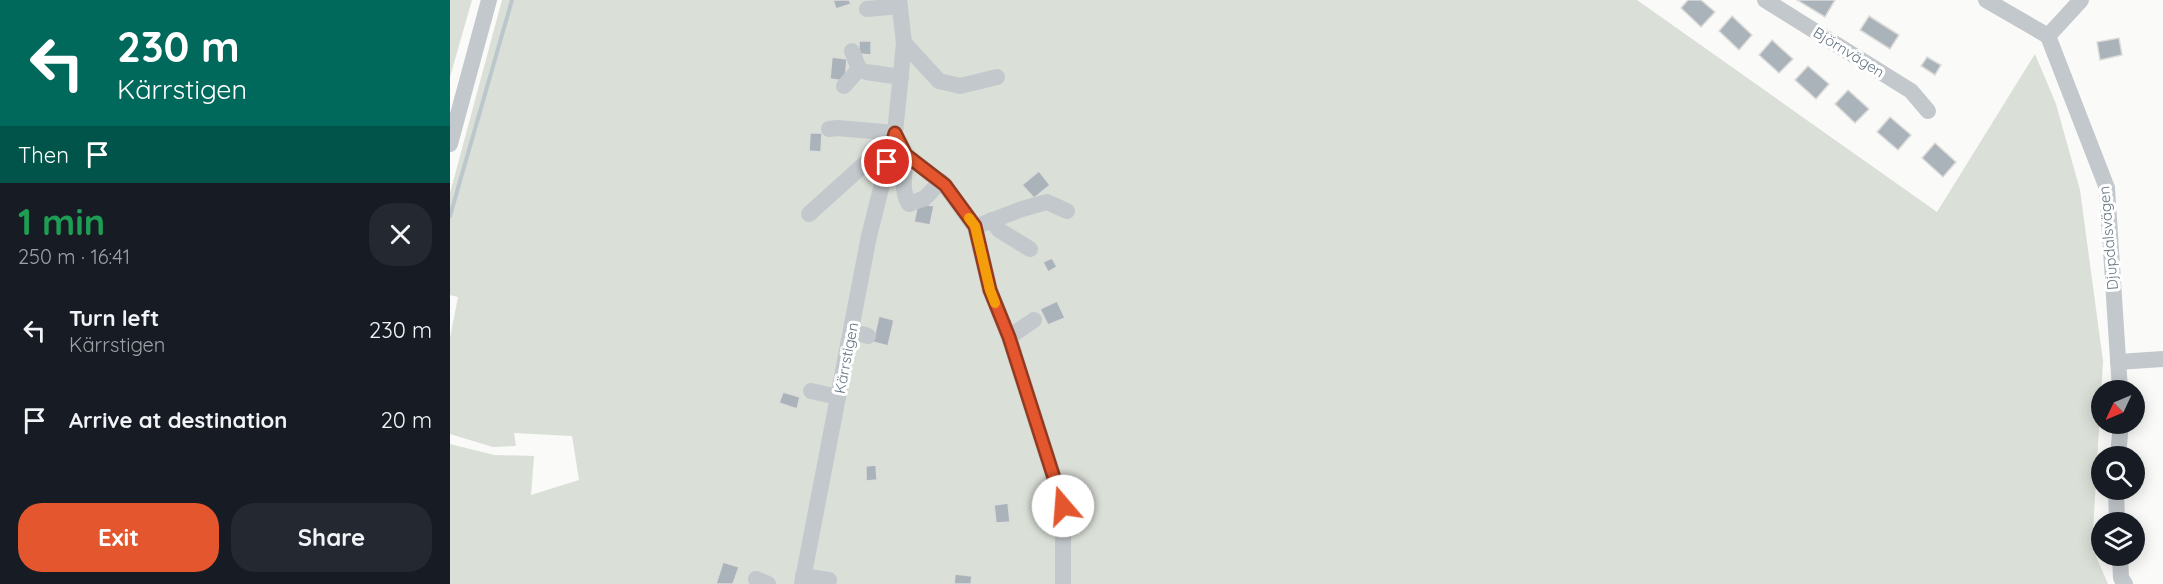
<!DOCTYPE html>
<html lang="en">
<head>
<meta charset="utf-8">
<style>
  :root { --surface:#171b24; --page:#242831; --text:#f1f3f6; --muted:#9ea1a6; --accent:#e4572e }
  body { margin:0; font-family:Quicksand,sans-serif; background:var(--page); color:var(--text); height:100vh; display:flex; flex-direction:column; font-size:22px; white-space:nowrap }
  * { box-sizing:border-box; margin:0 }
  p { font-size:20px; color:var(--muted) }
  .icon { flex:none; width:33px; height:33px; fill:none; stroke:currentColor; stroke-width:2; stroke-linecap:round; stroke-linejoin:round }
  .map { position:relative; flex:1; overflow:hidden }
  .panel { display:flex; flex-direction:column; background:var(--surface); width:450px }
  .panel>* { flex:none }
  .guide { background:#00695c; color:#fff; overflow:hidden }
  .needle { width:39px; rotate:226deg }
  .fabs { position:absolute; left:1641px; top:380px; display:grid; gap:12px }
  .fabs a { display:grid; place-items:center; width:54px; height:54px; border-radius:50%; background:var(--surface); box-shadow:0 3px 15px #0003; font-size:30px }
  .pin { position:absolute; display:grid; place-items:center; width:51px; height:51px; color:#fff; margin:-26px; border:3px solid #fff; border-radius:50%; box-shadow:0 2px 6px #0007 }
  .me { position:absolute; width:66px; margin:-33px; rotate:342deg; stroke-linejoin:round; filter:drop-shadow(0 0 4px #0008) }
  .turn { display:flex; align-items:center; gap:21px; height:126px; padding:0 18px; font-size:27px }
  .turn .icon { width:78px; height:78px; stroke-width:2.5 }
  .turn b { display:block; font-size:42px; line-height:51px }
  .then { display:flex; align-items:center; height:57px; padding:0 18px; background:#0003; gap:12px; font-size:22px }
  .round { display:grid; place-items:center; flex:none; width:63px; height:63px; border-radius:24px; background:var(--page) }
  .summary { display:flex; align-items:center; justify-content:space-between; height:102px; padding:0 18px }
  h1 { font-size:36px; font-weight:700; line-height:45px; color:#1e9e55 }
  .cta { display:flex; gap:12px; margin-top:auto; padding:12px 18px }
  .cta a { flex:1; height:69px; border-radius:24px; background:var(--accent); color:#fff; font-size:24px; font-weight:700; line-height:69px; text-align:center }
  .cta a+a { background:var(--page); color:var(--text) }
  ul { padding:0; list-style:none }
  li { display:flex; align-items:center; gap:18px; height:90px; padding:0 18px }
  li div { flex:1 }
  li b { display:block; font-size:22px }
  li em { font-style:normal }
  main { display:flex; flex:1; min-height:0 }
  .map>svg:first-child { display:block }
  .green { fill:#dadfd7 }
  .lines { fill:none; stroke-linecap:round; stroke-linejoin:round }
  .stream { stroke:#bbc7cb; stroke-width:4 }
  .building { fill:#aab3b9; stroke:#dcdcda; stroke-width:1.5 }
  .minor { stroke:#c3c8cc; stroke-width:16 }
  .route-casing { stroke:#94391e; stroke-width:15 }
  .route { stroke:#e4572e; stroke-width:10 }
  .slow { stroke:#f59e0b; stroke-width:10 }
  .labels { text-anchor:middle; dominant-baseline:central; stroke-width:6; stroke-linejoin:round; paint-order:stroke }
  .street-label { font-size:15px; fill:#657683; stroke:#fff }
</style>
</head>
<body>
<main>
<section class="panel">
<div class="guide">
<div class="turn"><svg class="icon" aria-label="left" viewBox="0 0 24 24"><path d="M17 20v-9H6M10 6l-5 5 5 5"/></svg><div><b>230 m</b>Kärrstigen</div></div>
<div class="then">Then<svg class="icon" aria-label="arrive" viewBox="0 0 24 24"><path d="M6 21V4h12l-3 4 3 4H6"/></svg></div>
</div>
<div class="summary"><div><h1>1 min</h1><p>250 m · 16:41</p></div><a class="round"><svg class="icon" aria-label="close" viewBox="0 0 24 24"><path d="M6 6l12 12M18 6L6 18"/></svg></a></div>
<ul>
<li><svg class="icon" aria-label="left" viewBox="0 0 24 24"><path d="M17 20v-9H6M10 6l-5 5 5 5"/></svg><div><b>Turn left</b><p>Kärrstigen</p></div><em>230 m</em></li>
<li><svg class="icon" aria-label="arrive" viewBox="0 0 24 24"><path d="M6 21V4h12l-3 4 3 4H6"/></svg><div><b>Arrive at destination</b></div><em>20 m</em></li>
</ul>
<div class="cta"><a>Exit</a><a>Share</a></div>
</section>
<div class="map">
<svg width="1713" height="584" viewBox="0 0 1713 584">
  <rect width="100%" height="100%" fill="#fafaf8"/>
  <g class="green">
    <path d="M 0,0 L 22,0 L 0,77 Z"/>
    <path d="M 52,0 L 1187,0 L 1487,212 L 1585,54 L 1606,104 L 1630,190 L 1653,361 L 1642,547 L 1658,584 L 0,584 L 0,444 L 44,455 L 84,456 L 81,495 L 129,480 L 122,436 L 64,433 L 66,446 L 43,447 L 0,434 L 0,338 L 8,297 L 0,295 L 0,193 Z"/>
  </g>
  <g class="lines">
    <path class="stream" d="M 0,216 L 62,0"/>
  </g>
  <g class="building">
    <path d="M 383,0 L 399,0 L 401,4 L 386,9 Z"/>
    <path d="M 1238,0 L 1251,0 L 1265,12 L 1251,27 L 1231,8 Z"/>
    <path d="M 1347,0 L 1385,0 L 1375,17 Z"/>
    <path d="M 1282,16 L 1302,35 L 1289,50 L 1269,31 Z"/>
    <path d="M 1419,16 L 1449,35 L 1440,49 L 1410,30 Z"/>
    <path d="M 1669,38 L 1672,55 L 1650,60 L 1647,42 Z"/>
    <path d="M 1322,40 L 1343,59 L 1329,73 L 1309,55 Z"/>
    <path d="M 409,41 L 421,41 L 421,55 L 409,54 Z"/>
    <path d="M 382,57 L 397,59 L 395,81 L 380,79 Z"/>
    <path d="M 1477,57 L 1491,65 L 1485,75 L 1471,66 Z"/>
    <path d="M 1358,66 L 1379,84 L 1366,99 L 1345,80 Z"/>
    <path d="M 1398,90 L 1419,109 L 1405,123 L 1385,104 Z"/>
    <path d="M 1440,117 L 1461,135 L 1448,150 L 1427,132 Z"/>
    <path d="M 360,133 L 372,133 L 371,152 L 359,151 Z"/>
    <path d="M 1485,143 L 1506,162 L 1493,177 L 1472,158 Z"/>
    <path d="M 589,171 L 600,185 L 584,198 L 572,185 Z"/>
    <path d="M 468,203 L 484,206 L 480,225 L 464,222 Z"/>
    <path d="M 602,258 L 607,267 L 598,272 L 593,262 Z"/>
    <path d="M 607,301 L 615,318 L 598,325 L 590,309 Z"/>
    <path d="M 429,316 L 444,320 L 438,346 L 423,342 Z"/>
    <path d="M 333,392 L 350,397 L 347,409 L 329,403 Z"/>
    <path d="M 426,465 L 427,480 L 416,481 L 416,466 Z"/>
    <path d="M 558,503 L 560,522 L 546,523 L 544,505 Z"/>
    <path d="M 273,562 L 289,567 L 283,584 L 266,584 Z"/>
    <path d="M 505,574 L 522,576 L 521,584 L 504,584 Z"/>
  </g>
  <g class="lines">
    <g class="minor">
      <path d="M 1315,0 L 1461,91 L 1478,111"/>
      <path d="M 1536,0 L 1598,36"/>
      <path d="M 417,9 L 450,6"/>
      <path d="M 1598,36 L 1657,188 L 1670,390"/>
      <path d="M 1598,36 L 1631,0"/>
      <path d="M 454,43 L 489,81 L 510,86 L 547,77"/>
      <path d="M 402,51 L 409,69 L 416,72 L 451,77"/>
      <path d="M 394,86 L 409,69"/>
      <path d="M 379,129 L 387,128 L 445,133"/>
      <path d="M 445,133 L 456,155 L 495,185 L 525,227 L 540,290 L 559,337 L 613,506 L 613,584"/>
      <path d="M 0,144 L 39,0"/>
      <path d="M 456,155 C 455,171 450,189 459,204 L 475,198 L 491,181"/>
      <path d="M 359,214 L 420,159 L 437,162"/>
      <path d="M 542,220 L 549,230 L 580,249"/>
      <path d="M 525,227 L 572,209 L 597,202 L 617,211"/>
      <path d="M 401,331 L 418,336"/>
      <path d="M 559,337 L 584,320"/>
      <path d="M 1668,362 L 1713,359"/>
      <path d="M 361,391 L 388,397"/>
      <path d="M 1668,456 L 1671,423"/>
      <path d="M 1666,489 L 1667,522"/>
      <path d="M 1670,555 L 1671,578 L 1675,584"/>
      <path d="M 353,576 L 379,580"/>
      <path d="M 306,579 L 318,584"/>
      <path d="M 352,584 L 419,236 L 445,133 L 454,43 L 449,0"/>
    </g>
  </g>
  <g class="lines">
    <defs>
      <path id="route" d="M 437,162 L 445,133 L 456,155 L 495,185 L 525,226 L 540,290 L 559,337 L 613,506"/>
    </defs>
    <use href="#route" class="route-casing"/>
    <use href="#route" class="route"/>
    <path class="slow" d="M 519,218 L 525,226 L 540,290 L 545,303"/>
  </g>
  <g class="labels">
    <g class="street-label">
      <text transform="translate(1399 52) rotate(32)">Björnvägen</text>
      <text transform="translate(1658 238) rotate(-95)">Djupdalsvägen</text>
      <text transform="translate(396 358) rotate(-79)">Kärrstigen</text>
    </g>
  </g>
</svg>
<div class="fabs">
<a><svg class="needle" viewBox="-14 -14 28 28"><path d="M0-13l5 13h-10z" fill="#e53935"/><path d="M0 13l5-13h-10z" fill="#9ea1a6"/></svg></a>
<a><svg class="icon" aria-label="search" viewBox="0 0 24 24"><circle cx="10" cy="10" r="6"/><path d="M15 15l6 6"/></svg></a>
<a><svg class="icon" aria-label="layers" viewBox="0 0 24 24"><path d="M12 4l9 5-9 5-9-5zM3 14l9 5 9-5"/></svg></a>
</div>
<div class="pin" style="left:437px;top:162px;background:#d93025"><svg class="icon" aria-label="arrive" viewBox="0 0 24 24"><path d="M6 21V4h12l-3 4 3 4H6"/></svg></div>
<svg class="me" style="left:613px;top:506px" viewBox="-20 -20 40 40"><circle r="19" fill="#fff"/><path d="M0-13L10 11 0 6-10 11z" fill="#e4572e"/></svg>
</div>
</main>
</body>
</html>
